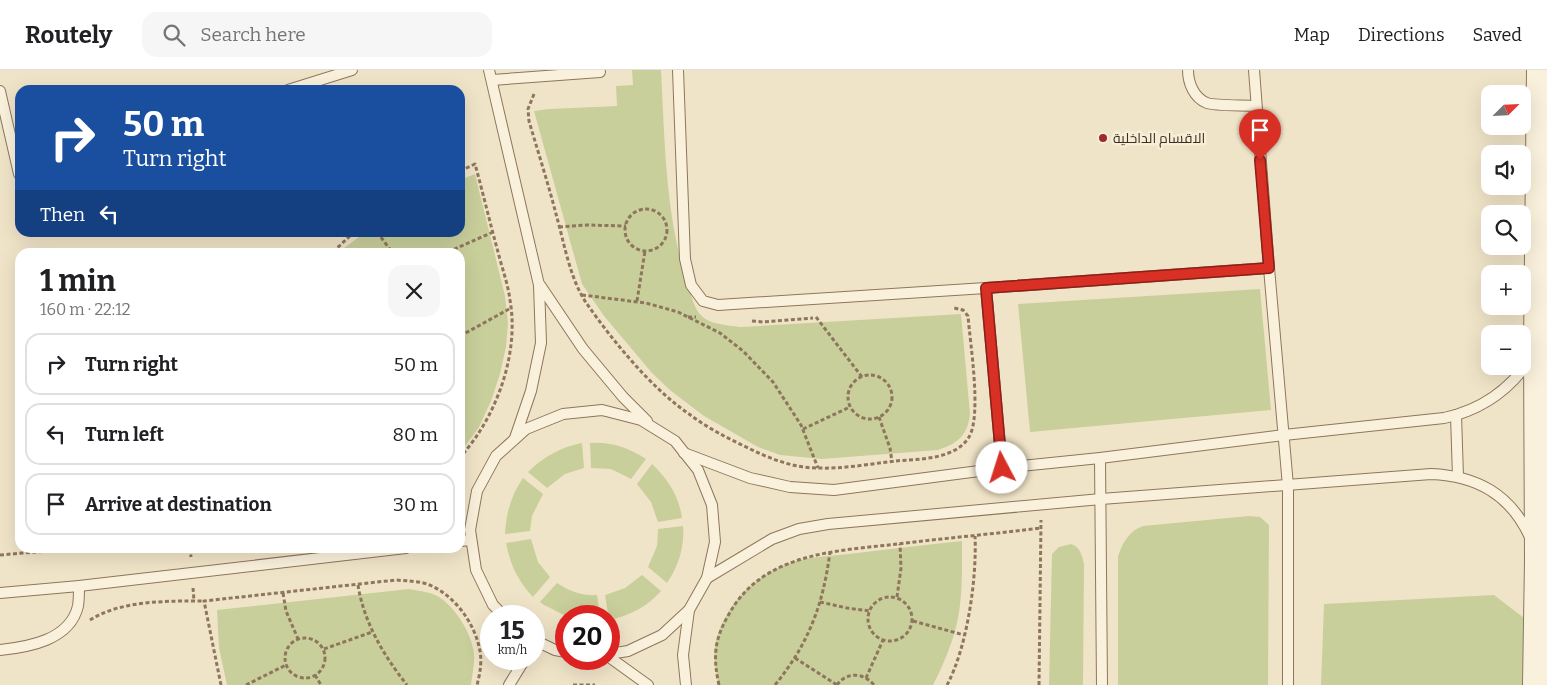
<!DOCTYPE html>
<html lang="en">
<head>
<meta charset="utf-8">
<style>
  :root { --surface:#fff; --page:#f6f6f6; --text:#202124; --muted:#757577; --line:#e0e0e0 }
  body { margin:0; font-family:Bitter,Cairo,serif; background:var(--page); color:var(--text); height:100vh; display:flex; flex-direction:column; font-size:19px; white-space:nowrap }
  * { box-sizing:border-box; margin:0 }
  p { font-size:16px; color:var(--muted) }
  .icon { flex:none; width:28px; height:28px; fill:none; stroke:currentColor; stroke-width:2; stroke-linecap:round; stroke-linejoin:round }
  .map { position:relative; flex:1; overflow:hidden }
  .details { position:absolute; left:15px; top:178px; width:450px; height:305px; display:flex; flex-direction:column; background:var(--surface); border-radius:15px; box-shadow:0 5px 20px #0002 }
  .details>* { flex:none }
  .guide { position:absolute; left:15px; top:15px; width:450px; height:152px; border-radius:15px; box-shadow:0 5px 20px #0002; background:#1a4fa0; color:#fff; overflow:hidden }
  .needle { width:32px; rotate:66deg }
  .controls { position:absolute; left:1481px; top:15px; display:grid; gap:10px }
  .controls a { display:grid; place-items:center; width:50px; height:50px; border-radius:10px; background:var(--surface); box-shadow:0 5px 20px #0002; font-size:25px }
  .speed { position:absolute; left:480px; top:535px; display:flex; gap:10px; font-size:25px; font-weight:700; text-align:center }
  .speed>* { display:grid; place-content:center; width:65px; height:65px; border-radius:50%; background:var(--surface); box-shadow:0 5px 20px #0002; line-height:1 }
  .speed small { font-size:12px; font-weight:400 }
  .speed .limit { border:8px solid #d22; background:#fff; color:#111 }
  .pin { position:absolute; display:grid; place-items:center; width:42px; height:42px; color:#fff; margin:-51px -21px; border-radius:50% 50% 50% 0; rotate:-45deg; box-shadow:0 0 5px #0007 }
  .pin .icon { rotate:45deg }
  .me { position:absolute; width:55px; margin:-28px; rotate:355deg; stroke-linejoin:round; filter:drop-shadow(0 0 4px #0008) }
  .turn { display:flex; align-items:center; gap:18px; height:105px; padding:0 25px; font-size:22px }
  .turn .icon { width:65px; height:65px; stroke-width:2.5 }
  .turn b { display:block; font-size:35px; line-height:42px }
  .then { display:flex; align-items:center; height:48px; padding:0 25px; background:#0003; gap:10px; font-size:19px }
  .round { display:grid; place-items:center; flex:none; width:52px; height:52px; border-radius:15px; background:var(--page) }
  .overview { display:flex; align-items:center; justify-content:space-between; height:85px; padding:0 25px }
  h1 { font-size:30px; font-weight:700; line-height:38px }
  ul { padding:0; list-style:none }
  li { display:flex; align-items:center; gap:15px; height:62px; margin:0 10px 8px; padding:0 15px; border:2px solid var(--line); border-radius:15px }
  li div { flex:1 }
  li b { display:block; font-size:19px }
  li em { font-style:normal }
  header { display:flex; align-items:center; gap:30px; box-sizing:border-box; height:70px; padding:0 25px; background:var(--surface); border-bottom:1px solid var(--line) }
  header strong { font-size:24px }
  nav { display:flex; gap:28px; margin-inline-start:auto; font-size:18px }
  .search { width:350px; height:45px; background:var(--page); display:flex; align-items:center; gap:12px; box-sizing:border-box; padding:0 18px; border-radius:15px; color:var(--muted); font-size:19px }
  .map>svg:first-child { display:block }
  .green { fill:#c9cf9b }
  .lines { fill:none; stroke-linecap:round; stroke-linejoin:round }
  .service-casing { stroke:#8d765c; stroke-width:12 }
  .tertiary-casing { stroke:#8d765c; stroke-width:26 }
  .path { stroke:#8d765c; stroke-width:3; stroke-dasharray:4 2.5; stroke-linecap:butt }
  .service { stroke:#faf1dc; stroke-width:10 }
  .tertiary { stroke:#faf1dc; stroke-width:24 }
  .route-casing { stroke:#8d1f18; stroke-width:12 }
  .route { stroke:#d93025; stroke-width:9 }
  .poi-dot { fill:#9e2a2b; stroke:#f7eed8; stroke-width:2 }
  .labels { text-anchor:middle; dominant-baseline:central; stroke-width:5; stroke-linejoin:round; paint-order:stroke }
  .poi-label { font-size:14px; fill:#3d2e20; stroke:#f7eed8; text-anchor:start }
</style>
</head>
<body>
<header>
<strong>Routely</strong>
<div class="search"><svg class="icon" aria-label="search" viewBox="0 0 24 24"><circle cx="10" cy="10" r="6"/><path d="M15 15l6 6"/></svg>Search here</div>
<nav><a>Map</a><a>Directions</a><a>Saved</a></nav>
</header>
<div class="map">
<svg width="1547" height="615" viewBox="0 0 1547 615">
  <rect width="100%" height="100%" fill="#f0e4c8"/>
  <g class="green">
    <path d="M 632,0 L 661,0 C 665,72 665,145 688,215 C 691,224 693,235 699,243 C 708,255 727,255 741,257 L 961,244 L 970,344 C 968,365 957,374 938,380 L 822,389 L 780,385 L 758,377 L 704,346 L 671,321 L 652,303 L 604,246 L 582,214 L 534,41 L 549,39 L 617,36 L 616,16 L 633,15 Z"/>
    <path d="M 475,104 L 505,226 L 508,253 L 506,277 L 500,304 L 491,331 L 479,357 L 460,383 L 460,182 L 339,182 L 364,163 L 460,162 L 460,110 Z"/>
    <path d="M 1260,219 L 1271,340 L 1030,362 L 1018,234 Z"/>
    <path d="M 582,373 L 584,398 L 565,404 L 547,418 L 528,402 C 543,387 561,377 582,373 Z"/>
    <path d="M 590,373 C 610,371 630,378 646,389 L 631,409 L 611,399 L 591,398 Z"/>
    <path d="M 652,394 C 668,409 679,426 682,448 L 658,452 L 651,432 L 637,414 Z"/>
    <path d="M 523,408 L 543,424 L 532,446 L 530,461 L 505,464 C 506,444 511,425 523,408 Z"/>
    <path d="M 1249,446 L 1260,447 L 1269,455 L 1268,615 L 1118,615 L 1118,486 C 1123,472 1129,461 1143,456 Z"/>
    <path d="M 683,456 C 685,477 678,497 667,513 L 648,497 L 657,476 L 658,459 Z"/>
    <path d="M 531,469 L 538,492 L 550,507 L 533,527 C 518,511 510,494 506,473 Z"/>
    <path d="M 962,471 C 962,497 963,526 957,553 C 952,574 943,596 933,615 L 719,615 C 716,603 713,589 715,577 C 721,540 751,508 786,494 C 805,487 829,486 849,484 C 887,479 925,475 962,471 Z"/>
    <path d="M 1071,474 C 1080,477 1082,485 1084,494 L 1083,615 L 1049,615 L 1052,484 L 1059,477 Z"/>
    <path d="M 642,505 L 661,521 C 647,537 629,546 609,550 L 605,525 L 625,518 Z"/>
    <path d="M 557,513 C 569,521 582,526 597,525 L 600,546 L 566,546 L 544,535 L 540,532 Z"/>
    <path d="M 409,519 C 419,521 431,522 439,527 C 456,538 472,564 474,584 C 475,594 472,605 471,615 L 227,615 L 219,578 L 217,540 Z"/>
    <path d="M 1494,525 L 1524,548 L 1522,615 L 1321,615 L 1324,534 Z"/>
  </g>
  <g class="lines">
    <defs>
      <g id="service">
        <path d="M 489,0 L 539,215 L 541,273 L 531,321 L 515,368"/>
        <path d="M 678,0 L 685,189 L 691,215 L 703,231 L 718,235 L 986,218 L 1269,198"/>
        <path d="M 1188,0 C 1188,13 1194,28 1207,33 C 1215,36 1245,35 1256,36"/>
        <path d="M 1254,0 L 1269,198 L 1288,416 L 1288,615"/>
        <path d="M 492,10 L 600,2"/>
        <path d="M 288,20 L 352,0"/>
        <path d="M 0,21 L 19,104 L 20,104"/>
        <path d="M 540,215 L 583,279 L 623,327 L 647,351"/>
        <path d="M 986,218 L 1002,398"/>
        <path d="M 1456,345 L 1458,407"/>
        <path d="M 684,383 L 750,408 L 790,417 L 834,420 L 1002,398 L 1100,388 L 1284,365 L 1444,348 C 1481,340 1510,320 1531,288"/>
        <path d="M 1100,388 L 1102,615"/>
        <path d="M 460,471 L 471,470"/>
        <path d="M 707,508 L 772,469 L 799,459 L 828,454 L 1101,429 L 1431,404 C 1477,406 1510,424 1530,467"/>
        <path d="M 0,523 L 79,516 L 406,478"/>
        <path d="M 504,546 L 493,535 L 476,500 L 470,460 L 477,421 L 496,386 L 526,359 L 563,344 L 602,340 L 641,350 L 675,371 L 698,400 L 712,435 L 715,472 L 707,508 L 689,540 L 662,565 L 628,581 L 609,584"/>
        <path d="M 534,570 L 555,580 L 566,582"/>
        <path d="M 0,580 C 29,577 70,570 78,536 C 79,530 79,522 79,516"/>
        <path d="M 609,587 L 648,615"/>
        <path d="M 509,615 L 525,589"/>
        <path d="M 686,615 L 683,585 L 689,540"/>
      </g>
      <path id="tertiary" d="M 1535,615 L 1537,490 L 1536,278 L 1539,0"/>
    </defs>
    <use href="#service" class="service-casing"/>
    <use href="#tertiary" class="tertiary-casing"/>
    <g class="path">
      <path d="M 534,24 L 528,39 L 529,51 C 538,82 548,113 556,144 C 564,172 570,210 587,234 C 613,271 651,318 689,344 C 705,356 723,366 742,375 C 766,387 791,398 818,398 C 843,399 870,394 895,391 C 918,389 955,390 969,367 C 982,345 970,273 968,246 L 963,240 L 954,238"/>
      <path d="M 460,101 L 475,94 C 483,123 490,153 498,182 C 502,198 508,214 510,230 C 518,275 503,326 478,364 C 473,372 466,380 460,388"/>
      <circle cx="646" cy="160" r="21"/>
      <path d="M 559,157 L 587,155 L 626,156"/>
      <path d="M 377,162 L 392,182"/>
      <path d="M 333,182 L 354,162"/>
      <path d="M 448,182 L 493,162"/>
      <path d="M 582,225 L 646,233 L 678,242 L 720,263 L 743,281 L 773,312 L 801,355 L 818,398"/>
      <path d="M 637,231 L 645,181"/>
      <path d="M 688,247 L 696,247"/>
      <path d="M 816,247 L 862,307"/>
      <path d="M 752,251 L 763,252 L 813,248"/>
      <path d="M 460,266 L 511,238"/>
      <circle cx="870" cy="327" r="22"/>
      <path d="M 879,347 L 890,378 L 892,392"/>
      <path d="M 803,359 L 850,337"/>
      <path d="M 190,478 L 191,487"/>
      <path d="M 0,485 L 83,478"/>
      <path d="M 358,515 C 364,553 384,586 407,615"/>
      <path d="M 193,518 L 194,531"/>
      <path d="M 283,523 L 286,541 L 298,569"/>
      <circle cx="890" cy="549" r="22"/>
      <path d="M 897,527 L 901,498 L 900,474"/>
      <path d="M 820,532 L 847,538 L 870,541"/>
      <path d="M 90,550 C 121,530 169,531 204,531"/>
      <path d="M 913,551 L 964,565"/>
      <circle cx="305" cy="588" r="20"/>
      <path d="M 324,579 L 372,562"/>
      <path d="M 795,588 L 837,615"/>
      <path d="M 315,605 L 321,615"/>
      <path d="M 866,608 L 883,570"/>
      <path d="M 221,615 L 204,531 L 396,510 C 407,511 417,511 427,514 C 454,524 475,553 480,581 C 482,592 480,604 477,615"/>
      <path d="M 246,615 L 286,595"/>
      <path d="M 573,615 L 595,615"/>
      <path d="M 719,615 C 713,588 714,570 728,546 C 761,483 835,481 898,474 C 946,468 993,464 1041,458"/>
      <path d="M 775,615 C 809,573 823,535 830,482"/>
      <path d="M 837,615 C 847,601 864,603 874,615"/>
      <path d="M 947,615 C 967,578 977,509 975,466"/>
      <path d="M 1039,615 L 1041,450"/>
    </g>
    <use href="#service" class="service"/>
    <use href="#tertiary" class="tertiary"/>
  </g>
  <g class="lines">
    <defs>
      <path id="route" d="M 1002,398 L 986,218 L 1269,198 L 1260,90"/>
    </defs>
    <use href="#route" class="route-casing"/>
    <use href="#route" class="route"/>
  </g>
  <circle class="poi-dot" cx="1103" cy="68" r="5"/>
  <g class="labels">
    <g class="poi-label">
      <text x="1113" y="68">الاقسام الداخلية</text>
    </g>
  </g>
</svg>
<div class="controls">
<a><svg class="needle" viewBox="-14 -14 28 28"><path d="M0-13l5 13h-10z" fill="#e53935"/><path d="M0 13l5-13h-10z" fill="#757577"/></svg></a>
<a><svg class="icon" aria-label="sound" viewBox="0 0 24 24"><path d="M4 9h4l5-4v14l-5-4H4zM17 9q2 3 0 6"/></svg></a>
<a><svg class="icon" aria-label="search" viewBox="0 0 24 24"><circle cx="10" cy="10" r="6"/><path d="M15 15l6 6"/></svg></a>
<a>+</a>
<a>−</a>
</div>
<div class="speed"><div>15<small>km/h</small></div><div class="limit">20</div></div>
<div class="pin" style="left:1260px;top:90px;background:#d93025"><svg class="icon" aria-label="arrive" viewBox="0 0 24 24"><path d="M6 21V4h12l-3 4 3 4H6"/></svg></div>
<svg class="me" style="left:1002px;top:398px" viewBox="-20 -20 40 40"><circle r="19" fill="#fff"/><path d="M0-13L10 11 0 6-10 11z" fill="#d93025"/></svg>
<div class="guide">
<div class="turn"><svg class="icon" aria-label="right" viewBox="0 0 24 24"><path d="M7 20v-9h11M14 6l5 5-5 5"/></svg><div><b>50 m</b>Turn right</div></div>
<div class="then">Then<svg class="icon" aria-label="left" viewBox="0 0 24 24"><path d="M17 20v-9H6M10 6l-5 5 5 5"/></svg></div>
</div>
<section class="details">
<div class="overview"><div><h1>1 min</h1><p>160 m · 22:12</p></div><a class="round"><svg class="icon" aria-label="close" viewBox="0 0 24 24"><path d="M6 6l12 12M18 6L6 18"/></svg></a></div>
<ul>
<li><svg class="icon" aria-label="right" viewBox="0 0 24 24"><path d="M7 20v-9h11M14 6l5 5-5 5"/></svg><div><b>Turn right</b></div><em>50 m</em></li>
<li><svg class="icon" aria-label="left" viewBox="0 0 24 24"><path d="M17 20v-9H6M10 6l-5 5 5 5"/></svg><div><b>Turn left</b></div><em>80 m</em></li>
<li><svg class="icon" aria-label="arrive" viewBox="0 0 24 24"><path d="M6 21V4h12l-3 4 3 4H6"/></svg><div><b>Arrive at destination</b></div><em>30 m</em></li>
</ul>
</section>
</div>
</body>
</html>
